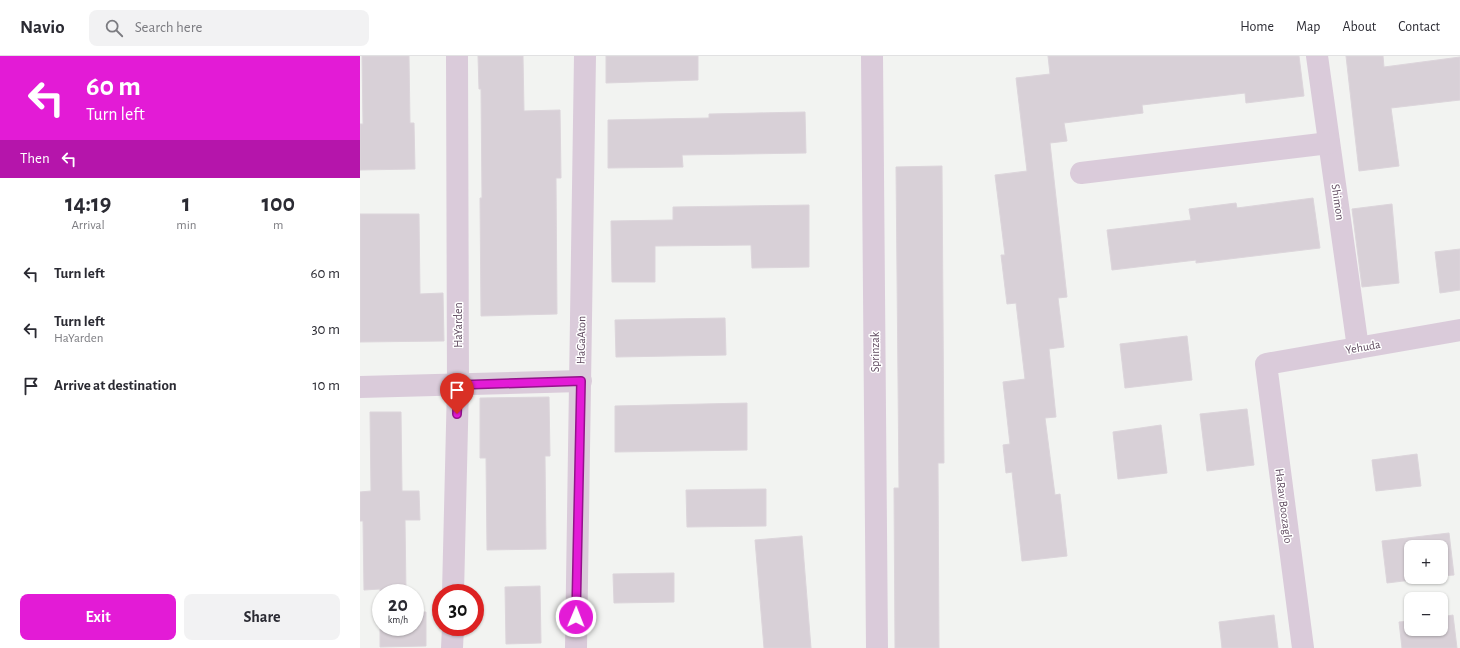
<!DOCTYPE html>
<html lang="en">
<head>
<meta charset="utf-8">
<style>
  :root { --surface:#fff; --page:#f2f2f3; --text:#2b2b33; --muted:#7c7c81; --line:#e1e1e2; --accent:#e31bd6 }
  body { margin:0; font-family:"Alegreya Sans",sans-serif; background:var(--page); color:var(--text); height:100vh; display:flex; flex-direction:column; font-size:15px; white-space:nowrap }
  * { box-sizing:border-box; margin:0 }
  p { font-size:13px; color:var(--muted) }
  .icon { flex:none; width:22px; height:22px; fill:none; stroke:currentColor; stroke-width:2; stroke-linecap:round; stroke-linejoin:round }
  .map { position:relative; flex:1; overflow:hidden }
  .side { display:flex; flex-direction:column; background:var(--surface); width:360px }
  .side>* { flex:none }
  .top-card { background:#e31bd6; color:#fff; overflow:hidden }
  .fabs { position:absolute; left:1044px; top:484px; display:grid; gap:8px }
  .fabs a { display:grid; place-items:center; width:44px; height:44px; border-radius:8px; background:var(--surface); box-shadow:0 1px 3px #0004; font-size:20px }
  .speed { position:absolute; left:12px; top:528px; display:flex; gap:8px; font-size:20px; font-weight:700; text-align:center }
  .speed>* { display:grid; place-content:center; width:52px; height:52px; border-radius:50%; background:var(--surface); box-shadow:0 1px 3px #0004; line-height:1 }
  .speed small { font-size:10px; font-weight:400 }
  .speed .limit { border:6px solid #d22; background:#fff; color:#111 }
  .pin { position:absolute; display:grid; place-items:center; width:34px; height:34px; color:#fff; margin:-41px -17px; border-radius:50% 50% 50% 0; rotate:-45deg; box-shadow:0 0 4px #0007 }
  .pin .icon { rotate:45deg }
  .me { position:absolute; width:44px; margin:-22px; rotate:1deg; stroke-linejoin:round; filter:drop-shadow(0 0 3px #0008) }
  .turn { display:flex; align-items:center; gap:14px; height:84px; padding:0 20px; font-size:18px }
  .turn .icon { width:52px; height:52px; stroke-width:2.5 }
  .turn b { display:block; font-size:28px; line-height:34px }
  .then { display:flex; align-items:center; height:38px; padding:0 20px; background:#0003; gap:8px; font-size:15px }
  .eta { display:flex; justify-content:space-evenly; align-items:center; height:68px; text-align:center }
  .eta b { font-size:24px; font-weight:700; line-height:28px }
  .action { display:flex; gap:8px; margin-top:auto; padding:8px 20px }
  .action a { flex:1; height:46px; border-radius:8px; background:var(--accent); color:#fff; font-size:16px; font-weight:700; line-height:46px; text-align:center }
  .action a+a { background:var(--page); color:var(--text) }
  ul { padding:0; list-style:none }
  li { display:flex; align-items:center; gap:12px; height:56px; padding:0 20px }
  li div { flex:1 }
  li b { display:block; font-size:15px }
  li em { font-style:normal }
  header { display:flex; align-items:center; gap:24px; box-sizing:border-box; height:56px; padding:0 20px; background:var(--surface); border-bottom:1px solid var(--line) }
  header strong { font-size:19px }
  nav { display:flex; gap:22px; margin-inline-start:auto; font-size:14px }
  .search { width:280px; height:36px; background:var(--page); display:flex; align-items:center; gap:10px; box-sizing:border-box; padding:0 14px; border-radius:8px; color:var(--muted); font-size:15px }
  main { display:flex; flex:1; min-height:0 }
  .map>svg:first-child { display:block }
  .building { fill:#d8d0d7; stroke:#dcd5db }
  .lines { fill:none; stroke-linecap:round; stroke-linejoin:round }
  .minor { stroke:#dacbda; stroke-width:22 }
  .route-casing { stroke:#94128b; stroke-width:10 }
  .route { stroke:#e31bd6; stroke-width:7 }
  .labels { text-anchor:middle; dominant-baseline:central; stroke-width:3; stroke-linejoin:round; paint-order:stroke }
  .street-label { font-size:12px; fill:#5e495e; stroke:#fff }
</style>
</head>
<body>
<header>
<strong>Navio</strong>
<div class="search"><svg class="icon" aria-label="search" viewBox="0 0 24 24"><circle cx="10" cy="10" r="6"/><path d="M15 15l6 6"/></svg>Search here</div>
<nav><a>Home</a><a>Map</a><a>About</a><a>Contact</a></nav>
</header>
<main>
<section class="side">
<div class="top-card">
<div class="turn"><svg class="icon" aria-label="left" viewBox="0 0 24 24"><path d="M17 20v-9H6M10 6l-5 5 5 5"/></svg><div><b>60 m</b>Turn left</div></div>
<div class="then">Then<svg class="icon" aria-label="left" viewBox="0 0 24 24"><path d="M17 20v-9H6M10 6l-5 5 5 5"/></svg></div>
</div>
<div class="eta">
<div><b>14:19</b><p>Arrival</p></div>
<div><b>1</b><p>min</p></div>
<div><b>100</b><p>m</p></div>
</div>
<ul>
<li><svg class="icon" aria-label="left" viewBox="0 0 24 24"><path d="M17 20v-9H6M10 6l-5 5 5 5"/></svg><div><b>Turn left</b></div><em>60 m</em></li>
<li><svg class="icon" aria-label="left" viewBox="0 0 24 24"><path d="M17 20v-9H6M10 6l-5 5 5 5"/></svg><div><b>Turn left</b><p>HaYarden</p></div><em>30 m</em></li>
<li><svg class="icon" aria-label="arrive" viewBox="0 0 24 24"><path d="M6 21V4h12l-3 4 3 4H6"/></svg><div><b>Arrive at destination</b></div><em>10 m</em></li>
</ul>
<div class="action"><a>Exit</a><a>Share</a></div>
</section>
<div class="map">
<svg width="1100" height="592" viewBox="0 0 1100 592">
  <rect width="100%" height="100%" fill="#f2f3f1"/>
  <g class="building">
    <path d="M 2,0 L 49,0 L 50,67 L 54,67 L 55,113 L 0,114 L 0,68 L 3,68 Z"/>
    <path d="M 118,0 L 163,0 L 164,55 L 200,54 L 201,122 L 196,122 L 197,258 L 121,260 L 120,142 L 122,142 L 121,33 L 119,33 Z"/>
    <path d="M 246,0 L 338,0 L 338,24 L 246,27 Z"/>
    <path d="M 688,0 L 939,0 L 944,40 L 886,47 L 885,37 L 782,49 L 783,57 L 704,67 L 707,85 L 690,87 L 707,241 L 698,242 L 704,291 L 689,293 L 696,361 L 685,362 L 695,439 L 700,438 L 707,500 L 662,505 L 652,416 L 646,417 L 643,389 L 650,388 L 643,326 L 665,323 L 656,247 L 647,248 L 641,199 L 645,199 L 635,119 L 667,115 L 656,22 L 690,18 Z"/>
    <path d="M 986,0 L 1023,0 L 1024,11 L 1100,1 L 1100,44 L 1031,52 L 1039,110 L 999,115 Z"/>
    <path d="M 445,56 L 446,97 L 322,99 L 323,111 L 248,112 L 248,64 L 349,62 L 349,58 Z"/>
    <path d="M 582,110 L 584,407 L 578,407 L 579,592 L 535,592 L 534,432 L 539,432 L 536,111 Z"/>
    <path d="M 953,142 L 960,192 L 836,207 L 836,204 L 752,214 L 747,174 L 831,164 L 829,153 L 876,147 L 877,152 Z"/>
    <path d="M 1032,148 L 1039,227 L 1002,231 L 992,153 Z"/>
    <path d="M 449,149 L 449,211 L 392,212 L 391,189 L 295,190 L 295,226 L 252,226 L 251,165 L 313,164 L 313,151 Z"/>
    <path d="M 0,158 L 59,158 L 60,238 L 83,237 L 84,285 L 0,286 Z"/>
    <path d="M 1100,193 L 1100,234 L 1080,237 L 1075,196 Z"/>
    <path d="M 365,262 L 366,299 L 256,301 L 255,264 Z"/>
    <path d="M 827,280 L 832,324 L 765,332 L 760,288 Z"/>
    <path d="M 189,341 L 190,400 L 185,400 L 186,493 L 127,494 L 126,402 L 120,402 L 120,342 Z"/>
    <path d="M 387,347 L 387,394 L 255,396 L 255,350 Z"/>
    <path d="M 887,353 L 894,409 L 847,415 L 840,358 Z"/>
    <path d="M 10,356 L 41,356 L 42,435 L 59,435 L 60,464 L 45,464 L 46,537 L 21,537 L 21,571 L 55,571 L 55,556 L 66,556 L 66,590 L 20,591 L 20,533 L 4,534 L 3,465 L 0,465 L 0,436 L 11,435 Z"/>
    <path d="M 801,369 L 807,417 L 758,423 L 753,376 Z"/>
    <path d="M 1057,398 L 1061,430 L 1016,435 L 1012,404 Z"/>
    <path d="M 406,433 L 406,470 L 327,471 L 326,434 Z"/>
    <path d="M 1089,477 L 1094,519 L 1081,520 L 1081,491 L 1051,491 L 1051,521 L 1076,521 L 1027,527 L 1022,485 Z"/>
    <path d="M 442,480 L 451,592 L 404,592 L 395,484 Z"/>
    <path d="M 314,517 L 314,546 L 254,547 L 253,518 Z"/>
    <path d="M 180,530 L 181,587 L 146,588 L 145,531 Z"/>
    <path d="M 914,559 L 918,592 L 862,592 L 859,566 Z"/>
    <path d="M 1093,559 L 1097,592 L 1042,592 L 1039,566 L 1051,565 L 1051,573 L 1081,573 L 1081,561 Z"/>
  </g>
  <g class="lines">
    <g class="minor">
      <path d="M 512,0 L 517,592"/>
      <path d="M 957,0 L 998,292"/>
      <path d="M 721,117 L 969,87"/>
      <path d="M 0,331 L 221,325"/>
      <path d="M 93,537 L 98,329 L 97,0"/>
      <path d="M 92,592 L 93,571"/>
      <path d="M 216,592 L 225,0"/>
      <path d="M 943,592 L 906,308 L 1100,274"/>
    </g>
  </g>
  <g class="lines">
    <defs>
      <path id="route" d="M 97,358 L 98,329 L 221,325 L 216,561"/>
    </defs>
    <use href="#route" class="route-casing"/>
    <use href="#route" class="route"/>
  </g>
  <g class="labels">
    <g class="street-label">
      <text transform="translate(978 146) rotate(82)">Shimon</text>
      <text transform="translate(98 269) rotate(-90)">HaYarden</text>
      <text transform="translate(221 284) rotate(-89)">HaGaAton</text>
      <text transform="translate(1003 291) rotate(-10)">Yehuda</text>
      <text transform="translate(515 296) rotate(-90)">Sprinzak</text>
      <text transform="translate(924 450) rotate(83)">HaRav Boozaglo</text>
    </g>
  </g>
</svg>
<div class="fabs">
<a>+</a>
<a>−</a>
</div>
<div class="speed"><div>20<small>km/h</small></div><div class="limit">30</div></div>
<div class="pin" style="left:97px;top:358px;background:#d93025"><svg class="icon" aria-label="arrive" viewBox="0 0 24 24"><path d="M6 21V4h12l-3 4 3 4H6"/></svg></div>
<svg class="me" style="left:216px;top:561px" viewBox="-20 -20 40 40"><circle r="17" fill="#e31bd6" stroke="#fff" stroke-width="3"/><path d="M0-11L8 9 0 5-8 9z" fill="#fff"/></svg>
</div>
</main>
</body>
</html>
